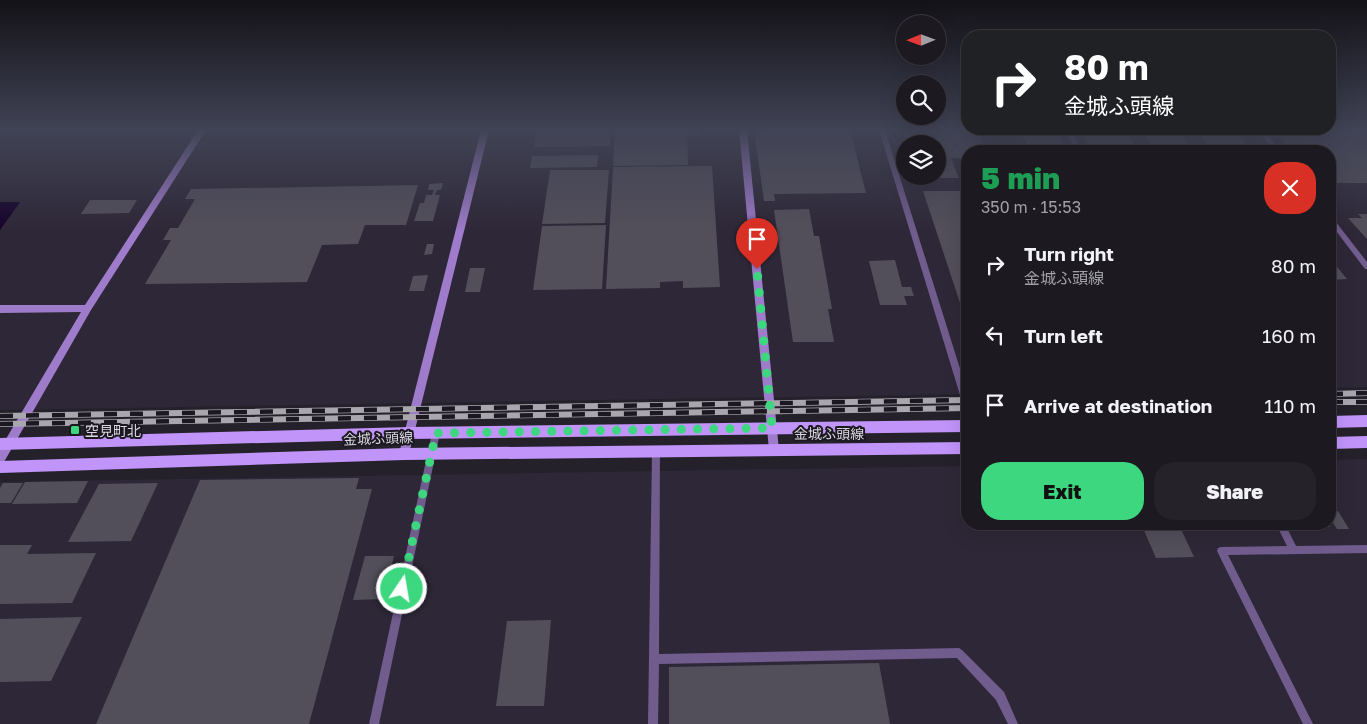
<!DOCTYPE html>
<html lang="en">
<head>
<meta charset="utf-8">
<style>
  :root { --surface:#1c1920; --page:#252229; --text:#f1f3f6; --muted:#a0a0a5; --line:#3a383e; --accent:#3cd77e }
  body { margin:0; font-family:"Golos Text","Noto Sans JP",sans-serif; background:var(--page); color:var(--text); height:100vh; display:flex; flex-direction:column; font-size:19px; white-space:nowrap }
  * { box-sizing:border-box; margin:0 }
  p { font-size:16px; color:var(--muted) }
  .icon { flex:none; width:28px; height:28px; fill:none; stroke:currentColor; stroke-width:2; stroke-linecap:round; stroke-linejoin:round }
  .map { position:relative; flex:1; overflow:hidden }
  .sheet { position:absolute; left:961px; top:145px; width:375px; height:385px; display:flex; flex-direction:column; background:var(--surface); border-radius:20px; box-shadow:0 5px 20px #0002,0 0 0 1px var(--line) }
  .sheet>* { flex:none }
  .hud { position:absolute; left:961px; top:30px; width:375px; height:105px; border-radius:20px; box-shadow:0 5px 20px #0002,0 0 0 1px var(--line); background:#202124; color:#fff; overflow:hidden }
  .needle { width:32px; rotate:269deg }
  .tools { position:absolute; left:896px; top:15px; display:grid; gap:10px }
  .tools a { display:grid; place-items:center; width:50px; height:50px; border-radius:50%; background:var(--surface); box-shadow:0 5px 20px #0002,0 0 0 1px var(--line); font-size:25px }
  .pin { position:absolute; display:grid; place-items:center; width:42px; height:42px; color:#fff; margin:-51px -21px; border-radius:50% 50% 50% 0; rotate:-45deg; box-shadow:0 0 5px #0007 }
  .pin .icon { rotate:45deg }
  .me { position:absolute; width:55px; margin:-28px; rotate:12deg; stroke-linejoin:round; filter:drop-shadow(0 0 4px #0008) }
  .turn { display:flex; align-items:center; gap:18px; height:105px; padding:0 20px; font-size:22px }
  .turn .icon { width:65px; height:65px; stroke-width:2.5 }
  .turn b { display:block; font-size:35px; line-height:42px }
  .round { display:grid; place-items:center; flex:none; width:52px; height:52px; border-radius:20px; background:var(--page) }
  .overview { display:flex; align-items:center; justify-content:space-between; height:85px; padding:0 20px }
  h1 { font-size:30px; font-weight:800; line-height:38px; color:#1e9e55 }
  .cta { display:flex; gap:10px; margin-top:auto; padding:10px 20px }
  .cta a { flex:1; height:58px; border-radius:20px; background:var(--accent); color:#111; font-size:20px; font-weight:800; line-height:58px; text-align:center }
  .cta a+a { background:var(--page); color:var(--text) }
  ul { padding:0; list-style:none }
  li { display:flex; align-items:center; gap:15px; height:70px; padding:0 20px }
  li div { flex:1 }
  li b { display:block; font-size:19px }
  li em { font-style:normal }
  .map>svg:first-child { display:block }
  .built { fill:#2e2737; fill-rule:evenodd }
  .water { fill:#14002a }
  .building { fill:#534f5a }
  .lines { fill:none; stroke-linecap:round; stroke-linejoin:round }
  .lane { fill:#715c8e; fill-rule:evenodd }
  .secondary { fill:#9e7ccb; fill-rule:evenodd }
  .primary { fill:#c194fa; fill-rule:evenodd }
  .rail-casing { stroke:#a9a6ad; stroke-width:6 }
  .rail { stroke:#1c1822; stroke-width:4.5; stroke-dasharray:13; stroke-linecap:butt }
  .route { stroke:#3cd77e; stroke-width:9; stroke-dasharray:0 16.2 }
  .poi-dot { fill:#3cd77e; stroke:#1c1822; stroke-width:2 }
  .labels { text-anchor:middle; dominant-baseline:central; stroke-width:4; stroke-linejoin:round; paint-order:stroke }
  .poi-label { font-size:14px; fill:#dad7de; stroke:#1c1822; text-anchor:start }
  .street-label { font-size:14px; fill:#dad7de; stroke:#1c1822 }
</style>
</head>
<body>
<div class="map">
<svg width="1367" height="724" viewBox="0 0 1367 724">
  <rect width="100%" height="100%" fill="#25212b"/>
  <g class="built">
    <path d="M 0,130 L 1367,130 L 1367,387 L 1330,388 L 1330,151 L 968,151 L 967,394 L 0,410 L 0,230 L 20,203 L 0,202 ZM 905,144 L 938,144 L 938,176 L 905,176 Z"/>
    <path d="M 1367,459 L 1367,724 L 0,724 L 0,482 L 967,466 L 968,524 L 1330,524 L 1330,460 Z"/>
  </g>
  <path class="water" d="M 0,202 L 20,202 L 0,230 Z"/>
  <g class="building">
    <path d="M 537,130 L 611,130 L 610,146 L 534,147 Z"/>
    <path d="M 615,130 L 687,130 L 688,165 L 613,166 Z"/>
    <path d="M 689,130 L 700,130 L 701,136 L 690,136 Z"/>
    <path d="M 754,130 L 850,130 L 866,193 L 774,194 L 775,201 L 764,201 Z"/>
    <path d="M 903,130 L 978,130 L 987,151 L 968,151 L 968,158 L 951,158 L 959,178 L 919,178 L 918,176 L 938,176 L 938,144 L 907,144 Z"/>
    <path d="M 1020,130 L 1056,130 L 1067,151 L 1030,151 Z"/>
    <path d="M 1080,130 L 1125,130 L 1139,151 L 1092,151 Z"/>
    <path d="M 1142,130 L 1178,130 L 1193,151 L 1156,151 Z"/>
    <path d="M 1197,130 L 1234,130 L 1251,151 L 1212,151 Z"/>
    <path d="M 1274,130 L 1363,130 L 1367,135 L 1367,183 L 1330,183 L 1330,151 L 1291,151 Z"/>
    <path d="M 997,146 L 1021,146 L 1024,151 L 999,151 Z"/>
    <path d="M 598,155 L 597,167 L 530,168 L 532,156 Z"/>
    <path d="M 712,166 L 720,287 L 683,288 L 683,281 L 660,282 L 660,288 L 606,289 L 613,167 Z"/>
    <path d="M 550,170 L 609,170 L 605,223 L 542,224 Z"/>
    <path d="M 443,183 L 441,190 L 437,190 L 435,195 L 440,195 L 433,221 L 414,221 L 420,203 L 424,203 L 426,195 L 432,195 L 434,190 L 428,190 L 429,184 Z"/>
    <path d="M 418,185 L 406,225 L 365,225 L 358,244 L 322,245 L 307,282 L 145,284 L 171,240 L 163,240 L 170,228 L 178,228 L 195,199 L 185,199 L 191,189 Z"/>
    <path d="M 923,191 L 968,191 L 968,324 L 967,324 Z"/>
    <path d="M 90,200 L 137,200 L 129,213 L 81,214 Z"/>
    <path d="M 809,209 L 814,236 L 819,236 L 832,309 L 828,309 L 834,342 L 793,342 L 774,210 Z"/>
    <path d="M 1358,214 L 1367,214 L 1367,239 L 1348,218 L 1362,218 Z"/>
    <path d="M 606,225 L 602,289 L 533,290 L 542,226 Z"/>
    <path d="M 427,244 L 434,244 L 432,254 L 424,255 Z"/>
    <path d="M 895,260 L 902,287 L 911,287 L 914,296 L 904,296 L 907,305 L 880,305 L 869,261 Z"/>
    <path d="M 1330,262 L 1333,262 L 1347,279 L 1330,280 Z"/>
    <path d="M 470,268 L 485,268 L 480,292 L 465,292 Z"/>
    <path d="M 428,275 L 424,291 L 409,291 L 413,276 Z"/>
    <path d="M 359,478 L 356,489 L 372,489 L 309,724 L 96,724 L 200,480 Z"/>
    <path d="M 88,481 L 77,503 L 12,504 L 25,482 Z"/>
    <path d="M 3,483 L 23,483 L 11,503 L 0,503 L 0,488 Z"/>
    <path d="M 158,483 L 131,541 L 68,542 L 99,484 Z"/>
    <path d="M 1330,511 L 1338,511 L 1349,529 L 1337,529 L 1330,518 Z"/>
    <path d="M 1306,524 L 1328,524 L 1330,527 L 1308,527 Z"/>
    <path d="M 1179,525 L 1194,557 L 1156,558 L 1142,526 Z"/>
    <path d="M 0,545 L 32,545 L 27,554 L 96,553 L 72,603 L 0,604 Z"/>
    <path d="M 365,556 L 394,556 L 384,599 L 353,600 Z"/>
    <path d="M 82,617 L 51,681 L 0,682 L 0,619 Z"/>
    <path d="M 551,620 L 544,706 L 496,706 L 507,621 Z"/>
    <path d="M 879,663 L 890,724 L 669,724 L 669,667 Z"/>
  </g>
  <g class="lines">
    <g class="lane">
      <path d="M 879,130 L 885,130 L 968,394 L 968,411 L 965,410 L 964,408 Z"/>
      <path d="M 1065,130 L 1071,130 L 1082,151 L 1076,151 Z"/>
      <path d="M 1258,130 L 1264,130 L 1280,151 L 1274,151 Z"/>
      <path d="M 1330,217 L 1332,217 L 1367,262 L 1367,269 L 1365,269 L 1330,223 Z"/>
      <path d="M 436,430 L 439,431 L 440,433 L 379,724 L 369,724 L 432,433 L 433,431 Z"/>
      <path d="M 656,448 L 659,449 L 660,452 L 659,654 L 959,648 L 962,650 L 1004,692 L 1018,724 L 1008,724 L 996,700 L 957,658 L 659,664 L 658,724 L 648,724 L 652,452 L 653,449 Z"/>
      <path d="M 1276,524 L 1285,524 L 1296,546 L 1367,545 L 1367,553 L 1228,555 L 1313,724 L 1303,724 L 1217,551 L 1218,548 L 1221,547 L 1287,546 Z"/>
    </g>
    <g class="secondary">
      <path d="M 198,130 L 206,130 L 91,310 L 4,462 L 0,464 L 0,449 L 81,312 L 0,313 L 0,305 L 85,305 Z"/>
      <path d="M 481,130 L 489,130 L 409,454 L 408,457 L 404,459 L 400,457 L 399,454 Z"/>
      <path d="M 739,130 L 747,130 L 779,450 L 778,453 L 774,455 L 770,453 L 769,450 Z"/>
    </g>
    <g class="primary">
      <path d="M 1367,415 L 1367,427 L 1330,428 L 1330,416 Z"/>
      <path d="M 968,420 L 968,432 L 409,439 L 0,450 L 0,438 L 409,427 Z"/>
      <path d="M 1367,436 L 1367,448 L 1330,449 L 1330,437 Z"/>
      <path d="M 968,442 L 968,454 L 404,460 L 0,473 L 0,461 L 404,448 Z"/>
    </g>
    <defs>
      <g id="rail">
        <path d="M 1330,394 L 1367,393"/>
        <path d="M 1330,402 L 1367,402"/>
        <path d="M 0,416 L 968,400"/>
        <path d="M 0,424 L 968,408"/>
      </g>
    </defs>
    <use href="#rail" class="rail-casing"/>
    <use href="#rail" class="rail"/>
  </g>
  <linearGradient id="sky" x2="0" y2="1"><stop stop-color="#141218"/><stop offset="0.56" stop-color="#404355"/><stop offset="1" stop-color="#404355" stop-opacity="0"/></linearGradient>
  <rect width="1367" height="232" fill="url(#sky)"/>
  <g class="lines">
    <path class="route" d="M 402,589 L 436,433 L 772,428 L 757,269"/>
  </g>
  <rect class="poi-dot" x="70" y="425" width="10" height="10" rx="2.5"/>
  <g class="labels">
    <g class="poi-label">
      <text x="85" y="430">空見町北</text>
    </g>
    <g class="street-label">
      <text x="829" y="433">金城ふ頭線</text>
      <text transform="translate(378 438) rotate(-2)">金城ふ頭線</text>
    </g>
  </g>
</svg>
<div class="tools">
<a><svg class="needle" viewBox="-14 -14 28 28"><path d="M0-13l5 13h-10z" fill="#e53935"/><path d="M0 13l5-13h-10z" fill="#a0a0a5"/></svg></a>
<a><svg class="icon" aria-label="search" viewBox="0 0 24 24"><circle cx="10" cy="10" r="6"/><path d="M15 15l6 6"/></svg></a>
<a><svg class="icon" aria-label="layers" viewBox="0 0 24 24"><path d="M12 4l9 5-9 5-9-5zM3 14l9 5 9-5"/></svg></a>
</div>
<div class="pin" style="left:757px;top:269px;background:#d93025"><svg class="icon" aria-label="arrive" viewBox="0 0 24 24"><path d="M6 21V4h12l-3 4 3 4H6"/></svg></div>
<svg class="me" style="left:402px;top:589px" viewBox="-20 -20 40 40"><circle r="17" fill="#3cd77e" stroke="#fff" stroke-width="3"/><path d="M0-11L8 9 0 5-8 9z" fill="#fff"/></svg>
<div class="hud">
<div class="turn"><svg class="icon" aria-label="right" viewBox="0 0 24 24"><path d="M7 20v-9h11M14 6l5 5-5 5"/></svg><div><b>80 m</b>金城ふ頭線</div></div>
</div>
<section class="sheet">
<div class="overview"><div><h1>5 min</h1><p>350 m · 15:53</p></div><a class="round" style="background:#d93025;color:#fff"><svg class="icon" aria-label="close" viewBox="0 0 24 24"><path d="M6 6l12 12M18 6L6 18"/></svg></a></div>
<ul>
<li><svg class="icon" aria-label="right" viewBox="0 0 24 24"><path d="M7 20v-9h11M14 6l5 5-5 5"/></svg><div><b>Turn right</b><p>金城ふ頭線</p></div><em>80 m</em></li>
<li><svg class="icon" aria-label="left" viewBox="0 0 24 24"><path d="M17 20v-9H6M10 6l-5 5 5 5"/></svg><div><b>Turn left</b></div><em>160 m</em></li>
<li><svg class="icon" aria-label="arrive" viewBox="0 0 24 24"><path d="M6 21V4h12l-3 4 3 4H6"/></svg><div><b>Arrive at destination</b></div><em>110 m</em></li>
</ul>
<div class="cta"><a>Exit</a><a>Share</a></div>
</section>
</div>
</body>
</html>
